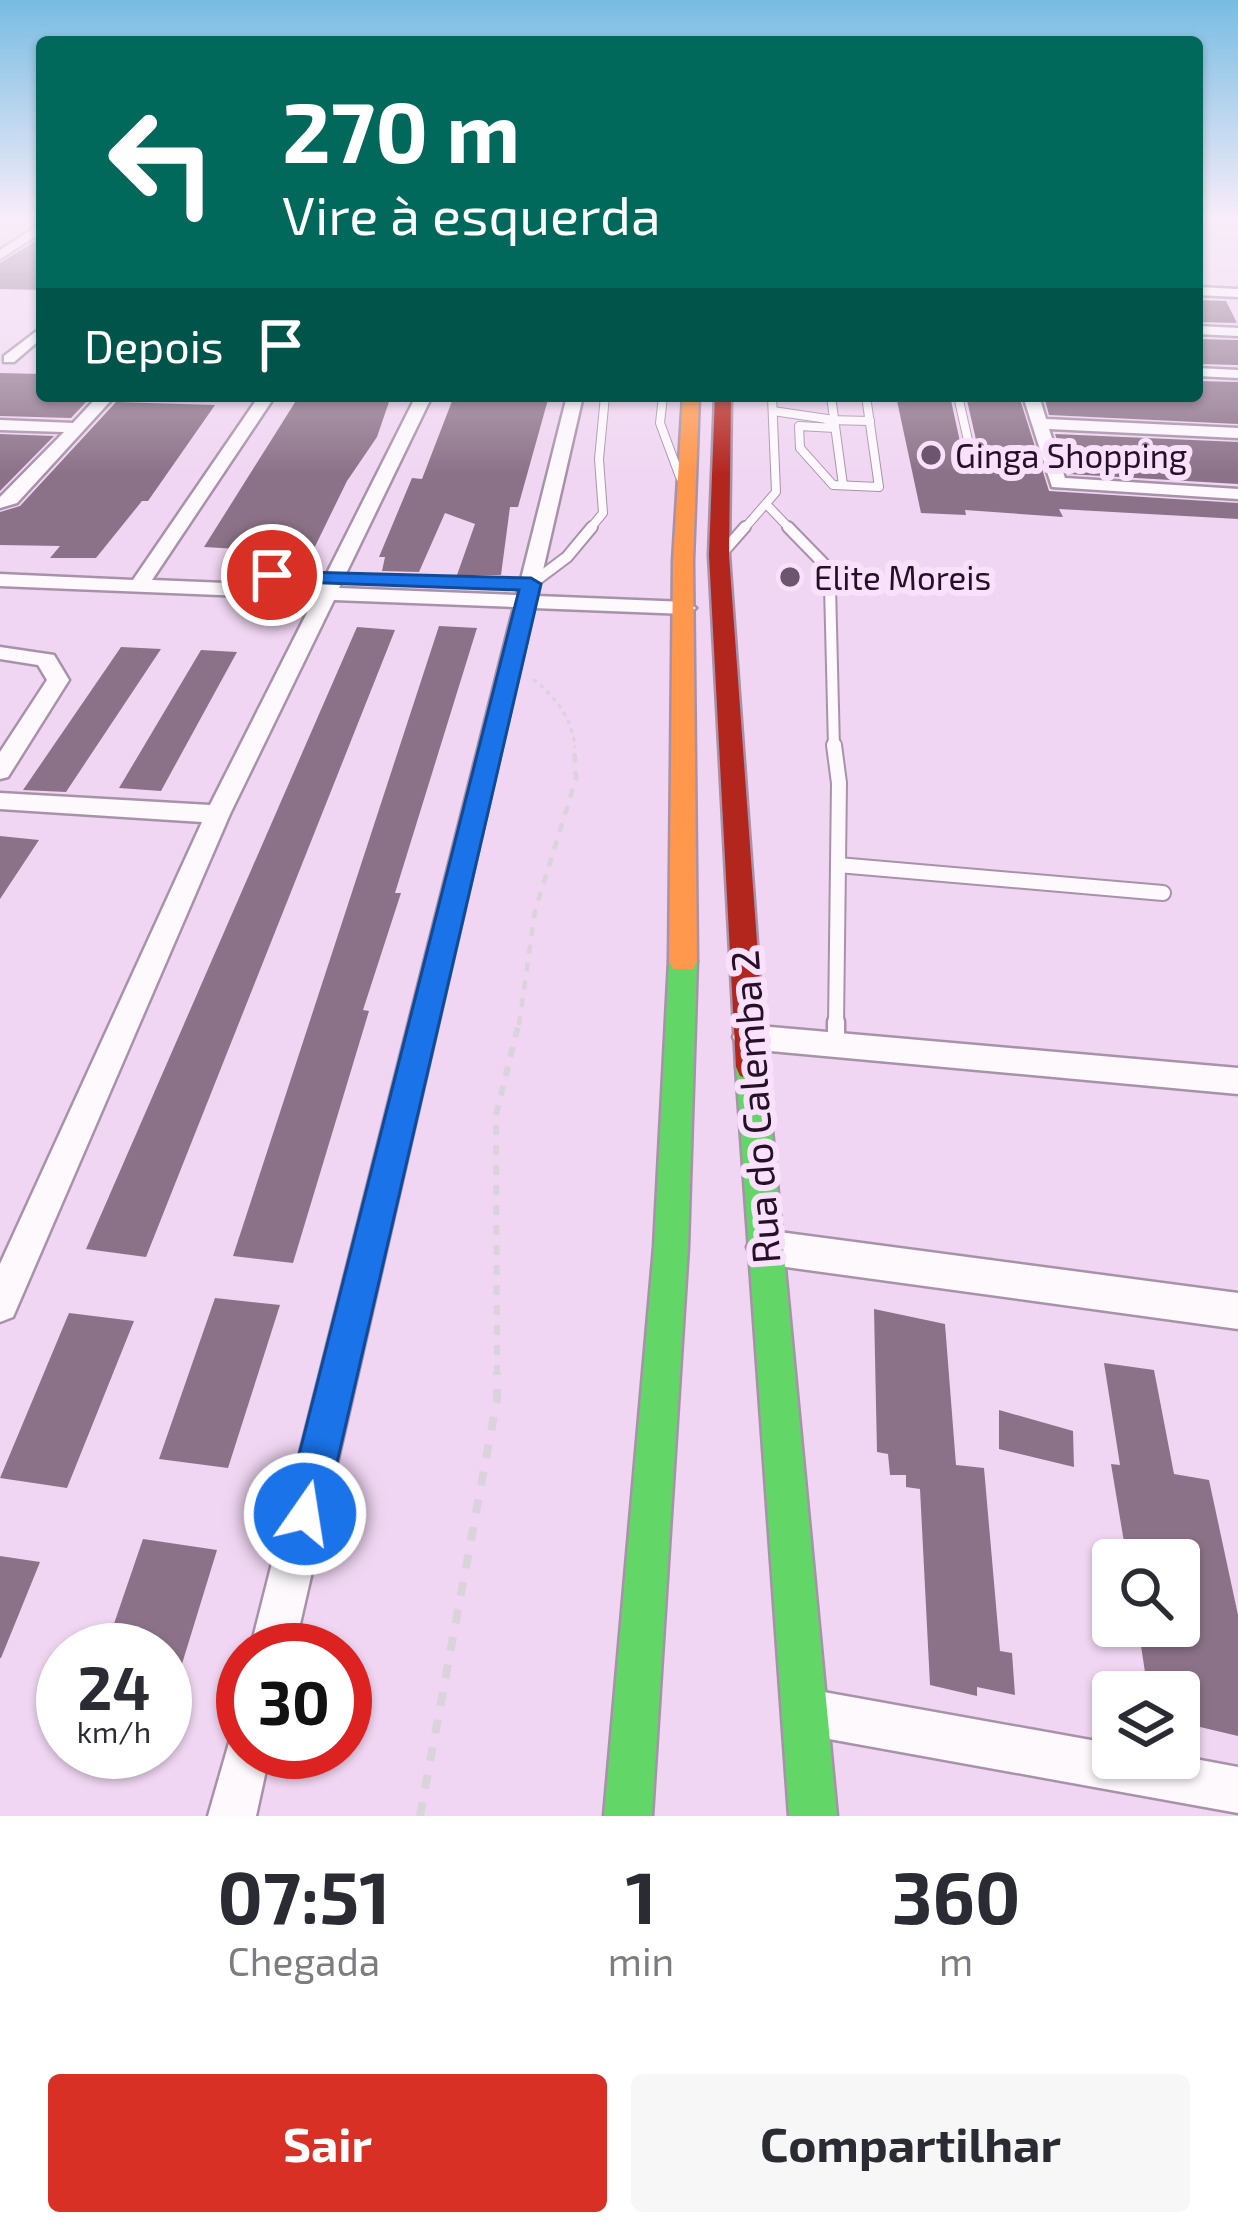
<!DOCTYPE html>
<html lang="pt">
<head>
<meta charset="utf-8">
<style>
  :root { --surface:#fff; --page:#f7f7f7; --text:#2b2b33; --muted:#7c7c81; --accent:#d93025 }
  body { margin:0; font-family:"Exo 2",sans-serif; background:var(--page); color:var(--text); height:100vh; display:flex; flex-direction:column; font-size:45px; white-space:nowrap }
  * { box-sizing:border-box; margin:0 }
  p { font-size:39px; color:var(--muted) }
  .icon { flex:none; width:66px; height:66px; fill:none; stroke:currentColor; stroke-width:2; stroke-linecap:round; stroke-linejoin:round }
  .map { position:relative; height:1816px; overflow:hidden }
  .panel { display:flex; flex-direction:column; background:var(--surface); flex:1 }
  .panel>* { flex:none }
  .top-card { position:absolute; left:36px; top:36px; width:1167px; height:366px; border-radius:12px; box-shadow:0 3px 9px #0004; background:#00695c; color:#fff; overflow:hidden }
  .buttons { position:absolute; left:1092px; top:1539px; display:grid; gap:24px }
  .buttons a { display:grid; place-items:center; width:108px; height:108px; border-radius:12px; background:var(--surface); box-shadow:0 3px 9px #0004; font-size:60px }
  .speed { position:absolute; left:36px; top:1623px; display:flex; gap:24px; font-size:60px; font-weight:700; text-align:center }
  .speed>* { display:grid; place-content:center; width:156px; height:156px; border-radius:50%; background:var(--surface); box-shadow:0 3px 9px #0004; line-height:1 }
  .speed small { font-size:30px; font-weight:400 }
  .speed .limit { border:18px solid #d22; background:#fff; color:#111 }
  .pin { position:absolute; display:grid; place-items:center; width:102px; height:102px; color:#fff; margin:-51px; border:6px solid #fff; border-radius:50%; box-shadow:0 3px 12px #0007 }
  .me { position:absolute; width:132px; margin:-66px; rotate:13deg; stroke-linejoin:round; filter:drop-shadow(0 0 9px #0008) }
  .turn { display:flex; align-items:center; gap:42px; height:252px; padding:0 48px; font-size:54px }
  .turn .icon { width:156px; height:156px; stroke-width:2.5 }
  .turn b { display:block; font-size:84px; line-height:102px }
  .then { display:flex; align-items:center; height:114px; padding:0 48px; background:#0003; gap:24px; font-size:45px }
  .eta { display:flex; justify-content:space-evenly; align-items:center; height:204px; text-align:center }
  .eta b { font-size:72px; font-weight:700; line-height:84px }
  .cta { display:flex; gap:24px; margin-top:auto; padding:24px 48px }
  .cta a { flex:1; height:138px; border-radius:12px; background:var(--accent); color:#fff; font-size:48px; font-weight:700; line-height:138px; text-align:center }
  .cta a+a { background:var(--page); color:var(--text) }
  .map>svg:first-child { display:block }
  .building { fill:#8c7288 }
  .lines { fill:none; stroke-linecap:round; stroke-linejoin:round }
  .lane-far3-casing { stroke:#a892a9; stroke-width:10 }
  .lane-far2-casing { stroke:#a892a9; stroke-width:14 }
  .lane-far1-casing { stroke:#a892a9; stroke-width:18 }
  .lane-casing { stroke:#a892a9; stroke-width:21 }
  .street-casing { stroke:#a892a9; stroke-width:5 }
  .fast-casing { stroke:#a892a9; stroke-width:5 }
  .slow-casing { stroke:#a892a9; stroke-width:5 }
  .jam-casing { stroke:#a892a9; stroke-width:5 }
  .path-far3 { stroke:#dbd3db; stroke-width:3; stroke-dasharray:4.5 4.5; stroke-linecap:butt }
  .path-far2 { stroke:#dbd3db; stroke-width:4.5; stroke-dasharray:9 9; stroke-linecap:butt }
  .path-far1 { stroke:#dbd3db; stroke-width:6; stroke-dasharray:10 10; stroke-linecap:butt }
  .path { stroke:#dbd3db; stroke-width:8; stroke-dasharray:14 14; stroke-linecap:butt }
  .lane-far3 { stroke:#fdf9fd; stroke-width:8 }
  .lane-far2 { stroke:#fdf9fd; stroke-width:10 }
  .lane-far1 { stroke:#fdf9fd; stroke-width:14 }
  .lane { stroke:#fdf9fd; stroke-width:16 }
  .street { fill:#fdf9fd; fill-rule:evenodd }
  .fast { fill:#63d668; fill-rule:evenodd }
  .slow { fill:#ff974d; fill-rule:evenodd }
  .jam { fill:#b3261e; fill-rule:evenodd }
  .route { fill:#1a73e8; stroke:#114b97; stroke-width:3 }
  .poi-dot { fill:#6d556f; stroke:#fae1fb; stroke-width:4.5 }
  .labels { text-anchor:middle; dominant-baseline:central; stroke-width:12; stroke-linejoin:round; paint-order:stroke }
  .far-poi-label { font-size:33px; fill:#261028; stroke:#fae1fb; text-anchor:start }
  .street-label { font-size:39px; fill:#261028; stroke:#fae1fb }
</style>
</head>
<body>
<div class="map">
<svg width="1238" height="1816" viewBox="0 0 1238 1816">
  <rect width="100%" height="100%" fill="#f0d6f2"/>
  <g class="building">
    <path d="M 42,237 L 42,290 L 0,289 L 0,263 Z"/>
    <path d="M 1197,300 L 1226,301 L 1237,323 L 1197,322 Z"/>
    <path d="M 1197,339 L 1238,340 L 1238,365 L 1197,364 Z"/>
    <path d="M 0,373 L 42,374 L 42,396 L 89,396 L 87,401 L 71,418 L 0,416 Z"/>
    <path d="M 1197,381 L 1238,382 L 1238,424 L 1049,415 L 1044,396 L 1197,396 Z"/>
    <path d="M 299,396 L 391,396 L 377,437 L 347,481 L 305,567 L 268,565 L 275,551 L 204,547 Z"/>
    <path d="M 454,396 L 549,396 L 518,507 L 510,507 L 501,575 L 457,575 L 475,524 L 445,513 L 419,572 L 382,571 L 385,557 L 379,557 L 412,478 L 422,479 Z"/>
    <path d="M 896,396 L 950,396 L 964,460 L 973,466 L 980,457 L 966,396 L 1019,396 L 1049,491 L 1238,503 L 1238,519 L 1059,509 L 1063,517 L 965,510 L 966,515 L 921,513 Z"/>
    <path d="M 116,402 L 215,405 L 148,501 L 142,501 L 96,558 L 50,558 L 60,546 L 0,545 L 0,512 L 20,506 Z"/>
    <path d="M 0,434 L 54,436 L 0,491 Z"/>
    <path d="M 1055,434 L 1238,442 L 1238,484 L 1068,474 Z"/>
    <path d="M 439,626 L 477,628 L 395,893 L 401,893 L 363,1010 L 369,1011 L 293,1263 L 233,1256 Z"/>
    <path d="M 357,627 L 395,630 L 146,1257 L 86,1249 Z"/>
    <path d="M 121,647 L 161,649 L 66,792 L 23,790 Z"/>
    <path d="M 201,650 L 237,652 L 161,791 L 119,788 Z"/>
    <path d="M 0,836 L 39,840 L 0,899 Z"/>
    <path d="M 215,1298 L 280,1305 L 228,1468 L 159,1459 Z"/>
    <path d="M 874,1309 L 945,1324 L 956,1465 L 984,1468 L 1000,1651 L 1012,1653 L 1015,1695 L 977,1687 L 977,1696 L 930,1685 L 920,1489 L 906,1487 L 906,1475 L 890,1475 L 888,1454 L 877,1452 Z"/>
    <path d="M 69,1313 L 134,1321 L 67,1488 L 0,1478 Z"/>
    <path d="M 1104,1363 L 1154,1370 L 1174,1474 L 1209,1480 L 1238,1615 L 1238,1736 L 1179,1722 L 1179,1692 L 1148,1692 L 1138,1626 L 1179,1626 L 1179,1560 L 1127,1560 L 1111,1464 L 1120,1465 Z"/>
    <path d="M 999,1410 L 1073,1431 L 1074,1467 L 999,1449 Z"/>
    <path d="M 143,1539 L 217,1550 L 170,1703 L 165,1702 L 165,1650 L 105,1650 Z"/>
    <path d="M 0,1556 L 40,1562 L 1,1658 L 0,1658 Z"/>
  </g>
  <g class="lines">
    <defs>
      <g id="lane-far3">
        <path d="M 663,396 L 660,423 L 680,477"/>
        <path d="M 831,396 L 843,485"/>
        <path d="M 958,396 L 972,458"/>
        <path d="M 773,411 L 834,420"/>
        <path d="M 827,420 L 870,421"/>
        <path d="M 835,428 L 799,426 L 800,448 L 833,485 L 879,487 L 866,396"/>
        <path d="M 769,507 L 791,530"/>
        <path d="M 589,530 L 603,513 L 599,459 L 605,396"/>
        <path d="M 743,530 L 776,492 L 772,396"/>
      </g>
      <g id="lane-far2">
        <path d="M 788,527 L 823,563 L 830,586 L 834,748"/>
        <path d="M 723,552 L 745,527"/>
        <path d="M 531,584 L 567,557 L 592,527"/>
      </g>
      <g id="lane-far1">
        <path d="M 834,745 L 839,783 L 836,1025"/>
        <path d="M 838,865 L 1163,893"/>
      </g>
      <path id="lane" d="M 836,1045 L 836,1022"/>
      <g id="street">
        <path d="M 42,223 L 42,232 L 0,259 L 0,250 Z"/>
        <path d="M 1197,287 L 1238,289 L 1238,297 L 1197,295 Z"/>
        <path d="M 1197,326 L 1238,328 L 1238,336 L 1197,334 Z"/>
        <path d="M 42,327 L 42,338 L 14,362 L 4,362 L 4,356 Z"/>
        <path d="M 1197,368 L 1238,370 L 1238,378 L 1197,376 Z"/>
        <path d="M 98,396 L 115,396 L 17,503 L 0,508 L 0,497 L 64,432 L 0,430 L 0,420 L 73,423 Z"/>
        <path d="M 259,396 L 275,396 L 152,580 L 320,587 L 416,396 L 432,396 L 339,588 L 517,595 L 567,396 L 583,396 L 537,596 L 686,602 L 696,608 L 686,614 L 534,608 L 294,1650 L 250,1650 L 514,607 L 334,600 L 230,814 L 13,1317 L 0,1322 L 0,1264 L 202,822 L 0,809 L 0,793 L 210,805 L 314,599 L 0,586 L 0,574 L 133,580 Z"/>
        <path d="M 1023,396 L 1039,396 L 1046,419 L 1238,428 L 1238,438 L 1049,429 L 1065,478 L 1238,489 L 1238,499 L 1052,487 Z"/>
        <path d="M 0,647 L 54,655 L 69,680 L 8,777 L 0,779 L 0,752 L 47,680 L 38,665 L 0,659 Z"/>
        <path d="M 748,1025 L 1238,1068 L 1238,1094 L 748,1049 L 737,1046 L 733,1037 L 737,1028 Z"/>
        <path d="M 764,1230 L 1238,1293 L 1238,1329 L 764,1264 L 752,1259 L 747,1247 L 752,1235 Z"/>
        <path d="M 807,1689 L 1113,1744 L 1113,1758 L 1179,1756 L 1238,1767 L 1238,1813 L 807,1735 L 791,1728 L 784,1712 L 791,1696 Z"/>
        <path d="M 243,1731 L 243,1752 L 270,1752 L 256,1816 L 208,1816 L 231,1736 Z"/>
      </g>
      <g id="fast">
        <path d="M 683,950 L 693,953 L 697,961 L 688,1247 L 652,1816 L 604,1816 L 654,1247 L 669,961 L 673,953 Z"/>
        <path d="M 751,1054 L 762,1058 L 766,1067 L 837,1816 L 789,1816 L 736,1067 L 740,1058 Z"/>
      </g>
      <path id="slow" d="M 683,396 L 699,396 L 693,561 L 697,961 L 693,969 L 673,969 L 669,961 L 673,561 Z"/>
      <path id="jam" d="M 715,396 L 731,396 L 729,555 L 766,1067 L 762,1076 L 751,1080 L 740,1076 L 736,1067 L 709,555 Z"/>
    </defs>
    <use href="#lane-far3" class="lane-far3-casing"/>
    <use href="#lane-far2" class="lane-far2-casing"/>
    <use href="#lane-far1" class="lane-far1-casing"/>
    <use href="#lane" class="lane-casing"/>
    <use href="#street" class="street-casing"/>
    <use href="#fast" class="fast-casing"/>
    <use href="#slow" class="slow-casing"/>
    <use href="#jam" class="jam-casing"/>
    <path class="path-far3" d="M 533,679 C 555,696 573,719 575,748"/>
    <path class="path-far2" d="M 519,1025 L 535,911 L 576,779 L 574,745"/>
    <path class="path-far1" d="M 497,1375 L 496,1115 L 519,1022"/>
    <path class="path" d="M 420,1816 L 497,1399 L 497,1372"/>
    <use href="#lane-far3" class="lane-far3"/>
    <use href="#lane-far2" class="lane-far2"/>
    <use href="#lane-far1" class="lane-far1"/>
    <use href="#lane" class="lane"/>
    <use href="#street" class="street"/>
    <use href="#fast" class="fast"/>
    <use href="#slow" class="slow"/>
    <use href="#jam" class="jam"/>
  </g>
  <linearGradient id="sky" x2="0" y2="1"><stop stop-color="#78bce2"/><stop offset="0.46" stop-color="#f8edf9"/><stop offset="1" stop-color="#f8edf9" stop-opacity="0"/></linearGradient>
  <rect width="1238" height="474" fill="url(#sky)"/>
  <path class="route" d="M 265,571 L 531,578 L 541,584 L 325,1514 L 319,1529 L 305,1535 L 290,1529 L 284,1514 L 519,590 L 272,581 L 265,579 Z"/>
  <g class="poi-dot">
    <circle cx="931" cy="455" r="12"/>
    <circle cx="790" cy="577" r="12"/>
  </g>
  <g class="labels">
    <g class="far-poi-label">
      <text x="955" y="455">Ginga Shopping</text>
      <text x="814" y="577">Elite Moreis</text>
    </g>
    <g class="street-label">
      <text transform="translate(754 1107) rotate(-94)">Rua do Calemba 2</text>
    </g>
  </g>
</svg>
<div class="buttons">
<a><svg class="icon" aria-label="search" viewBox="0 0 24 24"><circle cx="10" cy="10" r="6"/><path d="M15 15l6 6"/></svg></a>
<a><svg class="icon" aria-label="layers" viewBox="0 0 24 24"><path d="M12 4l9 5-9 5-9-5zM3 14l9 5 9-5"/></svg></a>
</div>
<div class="speed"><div>24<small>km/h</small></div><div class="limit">30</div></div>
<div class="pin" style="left:272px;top:575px;background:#d93025"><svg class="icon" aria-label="arrive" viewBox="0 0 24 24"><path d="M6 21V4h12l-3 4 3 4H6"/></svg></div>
<svg class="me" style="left:305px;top:1514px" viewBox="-20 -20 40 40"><circle r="17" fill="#1a73e8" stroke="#fff" stroke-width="3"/><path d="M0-11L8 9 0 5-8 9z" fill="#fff"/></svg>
<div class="top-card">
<div class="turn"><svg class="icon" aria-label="left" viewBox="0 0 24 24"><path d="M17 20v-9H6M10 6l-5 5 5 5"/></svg><div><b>270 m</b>Vire à esquerda</div></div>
<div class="then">Depois<svg class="icon" aria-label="arrive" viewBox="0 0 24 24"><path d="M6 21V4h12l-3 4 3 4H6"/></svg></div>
</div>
</div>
<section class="panel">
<div class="eta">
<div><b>07:51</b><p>Chegada</p></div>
<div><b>1</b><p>min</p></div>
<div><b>360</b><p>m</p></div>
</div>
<div class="cta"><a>Sair</a><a>Compartilhar</a></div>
</section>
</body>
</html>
